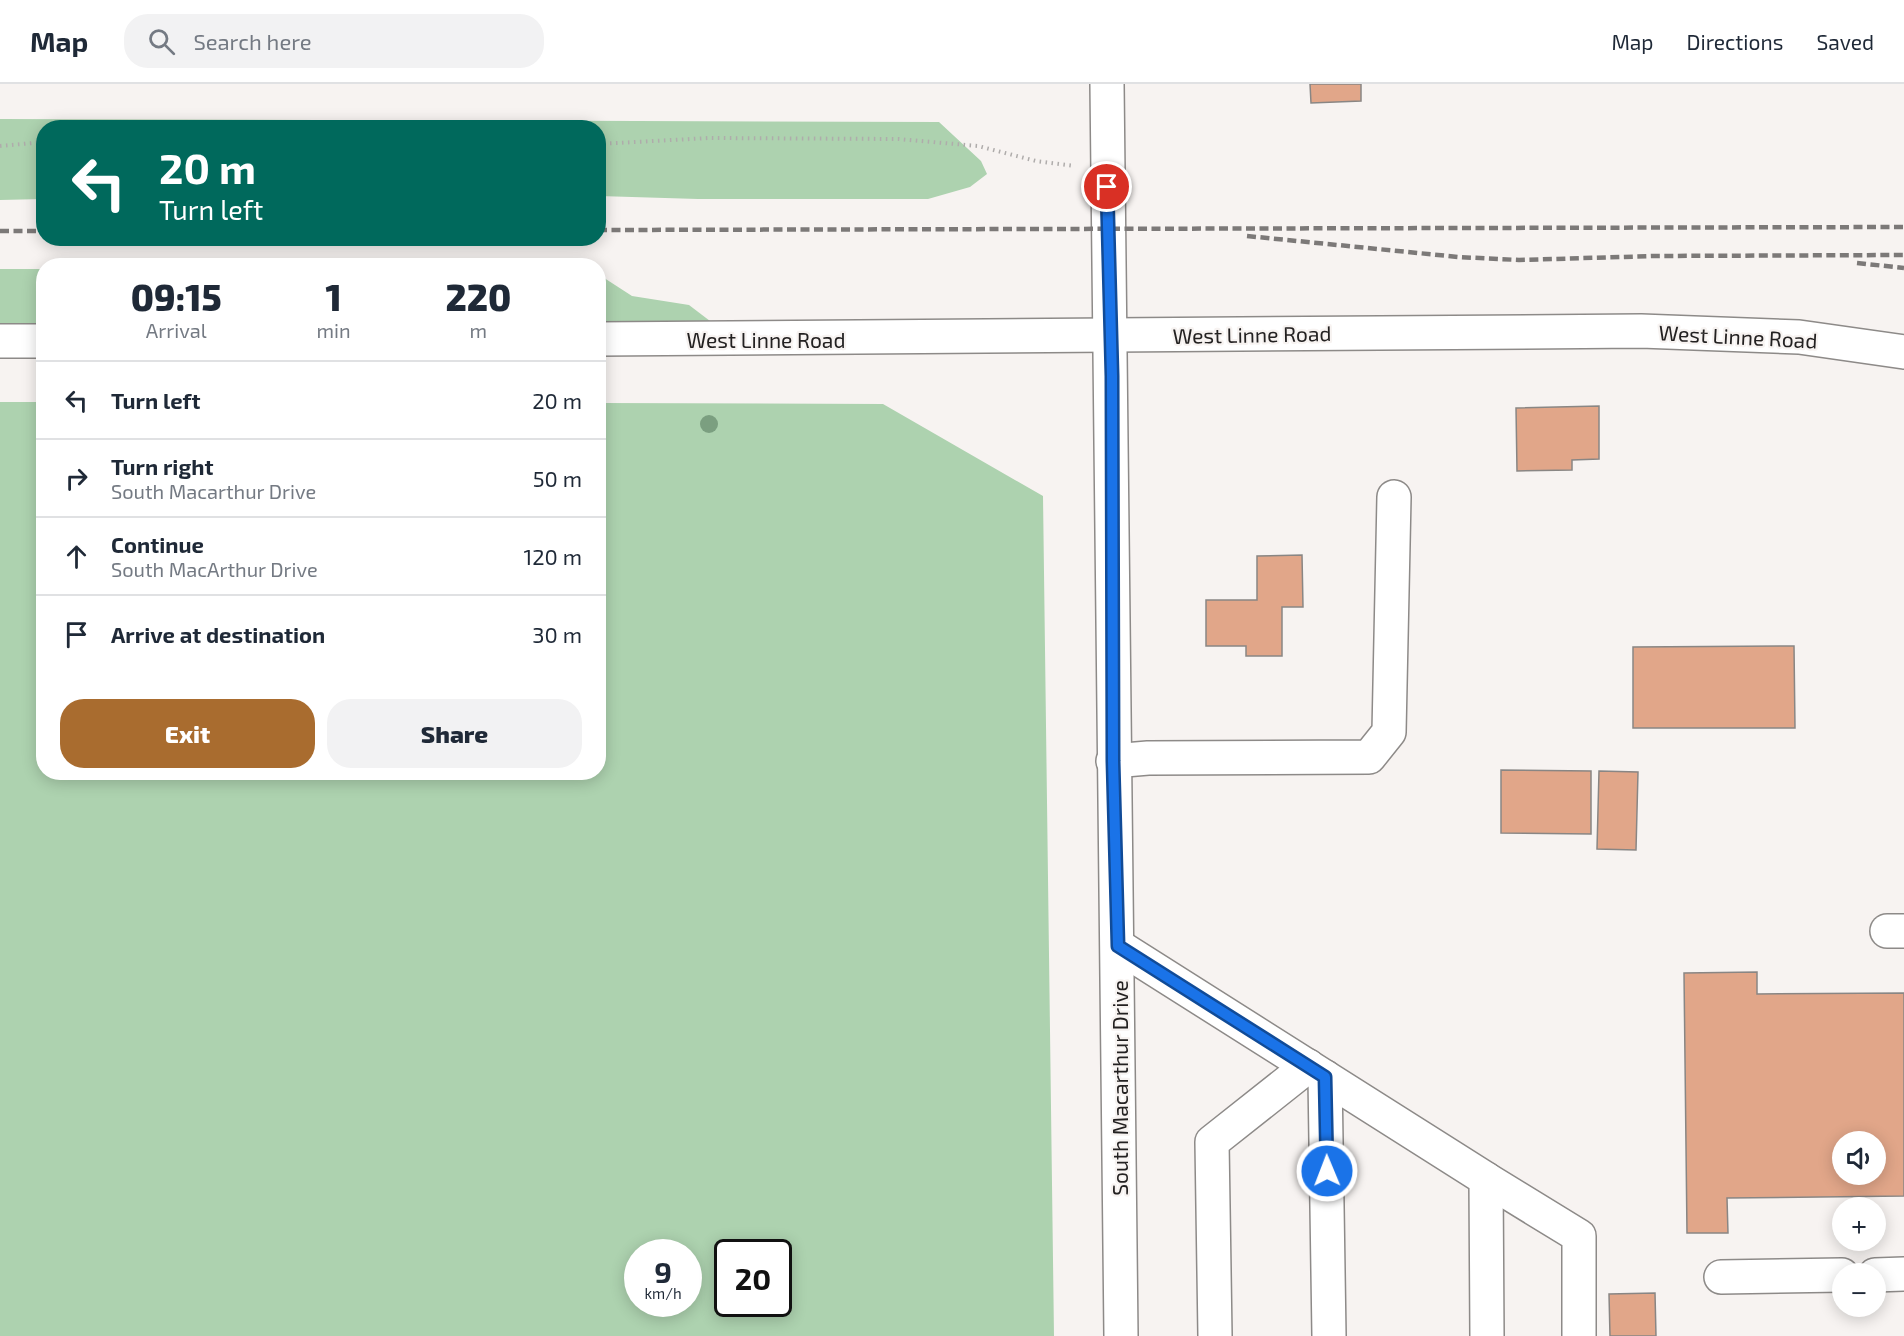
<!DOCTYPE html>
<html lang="en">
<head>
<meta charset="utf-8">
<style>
  :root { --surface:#fff; --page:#f2f2f3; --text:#1f2937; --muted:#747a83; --line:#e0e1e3; --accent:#a96c2f }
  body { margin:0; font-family:"Exo 2",sans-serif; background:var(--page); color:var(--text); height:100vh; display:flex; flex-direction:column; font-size:22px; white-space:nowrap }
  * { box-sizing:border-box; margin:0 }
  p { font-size:20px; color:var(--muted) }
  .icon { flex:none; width:33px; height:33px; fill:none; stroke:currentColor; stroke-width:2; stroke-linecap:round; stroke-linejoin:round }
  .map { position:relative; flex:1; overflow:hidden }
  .side { position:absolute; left:36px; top:174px; width:570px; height:522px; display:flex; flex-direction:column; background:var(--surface); border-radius:24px; box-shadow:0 3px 15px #0003 }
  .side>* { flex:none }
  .top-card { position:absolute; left:36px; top:36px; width:570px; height:126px; border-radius:24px; box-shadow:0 3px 15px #0003; background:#00695c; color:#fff; overflow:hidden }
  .buttons { position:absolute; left:1832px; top:1047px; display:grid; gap:12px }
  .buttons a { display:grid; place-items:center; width:54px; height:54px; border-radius:50%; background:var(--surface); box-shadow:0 3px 15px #0003; font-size:30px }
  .speed { position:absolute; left:624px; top:1155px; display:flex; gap:12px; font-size:30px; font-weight:700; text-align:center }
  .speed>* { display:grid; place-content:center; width:78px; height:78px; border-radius:50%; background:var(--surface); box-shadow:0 3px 15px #0003; line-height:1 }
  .speed small { font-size:15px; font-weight:400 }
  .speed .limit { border:3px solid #111; border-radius:9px; background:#fff; color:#111 }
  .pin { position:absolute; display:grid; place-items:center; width:51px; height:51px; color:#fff; margin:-26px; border:3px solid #fff; border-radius:50%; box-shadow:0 2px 6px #0007 }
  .me { position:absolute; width:66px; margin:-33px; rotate:359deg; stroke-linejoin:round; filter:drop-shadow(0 0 4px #0008) }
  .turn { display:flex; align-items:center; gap:21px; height:126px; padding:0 24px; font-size:27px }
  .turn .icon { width:78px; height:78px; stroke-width:2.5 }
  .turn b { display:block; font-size:42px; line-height:51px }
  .eta { display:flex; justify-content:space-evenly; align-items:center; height:102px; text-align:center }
  .eta b { font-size:36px; font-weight:800; line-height:42px }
  .button { display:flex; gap:12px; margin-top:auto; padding:12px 24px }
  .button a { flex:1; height:69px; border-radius:24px; background:var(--accent); color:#fff; font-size:24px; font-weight:800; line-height:69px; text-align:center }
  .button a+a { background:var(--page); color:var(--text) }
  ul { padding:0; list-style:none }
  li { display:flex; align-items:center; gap:18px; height:78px; padding:0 24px; border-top:2px solid var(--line) }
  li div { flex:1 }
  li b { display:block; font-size:22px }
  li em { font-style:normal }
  header { display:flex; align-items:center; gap:36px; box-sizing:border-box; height:84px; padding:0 30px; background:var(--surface); border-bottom:2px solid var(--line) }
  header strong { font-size:28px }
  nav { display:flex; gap:33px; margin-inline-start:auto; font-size:21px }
  .search { width:420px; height:54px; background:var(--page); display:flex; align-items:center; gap:15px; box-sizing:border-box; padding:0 21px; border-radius:24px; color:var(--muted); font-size:22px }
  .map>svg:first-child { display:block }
  .green { fill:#add2af; fill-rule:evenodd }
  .building { fill:#e1a689; stroke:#898684; stroke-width:1.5; fill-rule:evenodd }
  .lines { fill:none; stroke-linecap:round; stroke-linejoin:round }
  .minor-casing { stroke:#8d8a88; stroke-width:36 }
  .path { stroke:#afacab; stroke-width:4; stroke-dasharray:1.5 4.5; stroke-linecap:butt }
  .minor { stroke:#fff; stroke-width:33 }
  .rail { stroke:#7c7978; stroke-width:4.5; stroke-dasharray:9 4.5; stroke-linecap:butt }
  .tree { fill:#7b9f80 }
  .route-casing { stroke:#114b97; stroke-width:15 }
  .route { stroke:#1a73e8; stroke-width:10 }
  .labels { text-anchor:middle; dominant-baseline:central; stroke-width:4.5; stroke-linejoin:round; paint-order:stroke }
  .street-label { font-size:21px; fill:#232121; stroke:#f7f3f1 }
</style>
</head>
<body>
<header>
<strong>Map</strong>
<div class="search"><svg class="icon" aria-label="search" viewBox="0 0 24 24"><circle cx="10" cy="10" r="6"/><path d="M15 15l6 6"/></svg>Search here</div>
<nav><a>Map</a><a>Directions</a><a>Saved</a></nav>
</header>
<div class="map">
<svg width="1904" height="1252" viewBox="0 0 1904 1252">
  <rect width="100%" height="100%" fill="#f7f3f1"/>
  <g class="green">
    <path d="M 0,35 L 939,38 L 981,77 L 987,90 L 970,103 L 928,115 L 698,115 L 599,112 L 598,44 L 44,44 L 43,115 L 0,116 Z"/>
    <rect x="0" y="185" width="43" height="55"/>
    <path d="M 598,190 L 632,212 L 689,221 L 710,237 L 599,237 Z"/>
    <path d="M 0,318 L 43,318 L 44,688 L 598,688 L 599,319 L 883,320 L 1043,412 L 1054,1252 L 0,1252 ZM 688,1168 L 688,1220 L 638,1220 L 638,1168 ZM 778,1168 L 778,1220 L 728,1220 L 728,1168 Z"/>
  </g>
  <g class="building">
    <path d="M 1310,0 L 1361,0 L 1361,17 L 1311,19 Z"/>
    <path d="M 1599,322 L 1599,375 L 1572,376 L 1572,386 L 1517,387 L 1516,324 Z"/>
    <path d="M 1302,471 L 1303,523 L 1282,523 L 1282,572 L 1246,572 L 1246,562 L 1206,562 L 1206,516 L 1257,516 L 1257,472 Z"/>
    <path d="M 1794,562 L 1795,644 L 1633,644 L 1633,563 Z"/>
    <path d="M 1501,686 L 1591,687 L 1591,750 L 1501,749 Z"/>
    <path d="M 1599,687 L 1638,688 L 1636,766 L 1597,765 Z"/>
    <path d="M 1757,888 L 1757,910 L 1904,909 L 1904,1112 L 1727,1114 L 1728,1149 L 1687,1149 L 1684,889 ZM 1842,1058 L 1875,1058 L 1875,1090 L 1842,1090 Z"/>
    <path d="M 1655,1209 L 1656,1252 L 1610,1252 L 1609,1210 Z"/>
  </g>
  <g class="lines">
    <defs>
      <g id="minor">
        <path d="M 1107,0 L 1121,1252"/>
        <path d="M 598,255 L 1641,247 L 1799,253 L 1904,268"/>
        <path d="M 0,257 L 44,257"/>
        <path d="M 1113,677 L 1148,674 L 1369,673 L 1389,648 L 1394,413"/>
        <path d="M 1887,847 L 1904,847"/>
        <path d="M 1118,862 L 1486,1095 L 1487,1252"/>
        <path d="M 1325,993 L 1329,1252"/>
        <path d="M 1486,1095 L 1579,1152 L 1579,1252"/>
        <path d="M 1875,1191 L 1904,1190"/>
        <path d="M 1721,1193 L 1842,1191"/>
        <path d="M 1215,1252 L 1212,1058 L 1308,982"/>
      </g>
    </defs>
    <use href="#minor" class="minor-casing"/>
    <g class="path">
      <path d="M 598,60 L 709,54 L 898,55 L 978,62 L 1036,77 L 1075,82"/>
      <path d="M 0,62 L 44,58"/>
    </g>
    <use href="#minor" class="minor"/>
    <g class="rail">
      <path d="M 598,146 L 1904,143"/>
      <path d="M 0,147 L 44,147"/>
      <path d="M 1247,152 L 1458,173 L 1519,176 L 1655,172 L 1904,171"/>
      <path d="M 1857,179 L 1904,184"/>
    </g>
  </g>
  <circle class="tree" cx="709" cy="340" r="9"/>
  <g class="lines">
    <defs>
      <path id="route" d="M 1107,103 L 1112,292 L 1113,677 L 1118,862 L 1325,993 L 1327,1087"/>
    </defs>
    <use href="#route" class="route-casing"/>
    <use href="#route" class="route"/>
  </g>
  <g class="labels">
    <g class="street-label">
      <text transform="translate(1252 250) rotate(-1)">West Linne Road</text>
      <text transform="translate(1738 252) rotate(3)">West Linne Road</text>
      <text x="766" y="255">West Linne Road</text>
      <text transform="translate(1119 1004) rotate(-90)">South Macarthur Drive</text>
    </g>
  </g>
</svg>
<div class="buttons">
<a><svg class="icon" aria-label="sound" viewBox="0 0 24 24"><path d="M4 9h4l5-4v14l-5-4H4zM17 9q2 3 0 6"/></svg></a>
<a>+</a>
<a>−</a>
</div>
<div class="speed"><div>9<small>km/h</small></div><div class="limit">20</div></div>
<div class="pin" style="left:1107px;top:103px;background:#d93025"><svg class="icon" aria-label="arrive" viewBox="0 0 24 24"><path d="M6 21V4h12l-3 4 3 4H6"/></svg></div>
<svg class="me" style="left:1327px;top:1087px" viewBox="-20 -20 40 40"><circle r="17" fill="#1a73e8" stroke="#fff" stroke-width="3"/><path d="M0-11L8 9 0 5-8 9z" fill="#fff"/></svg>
<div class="top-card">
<div class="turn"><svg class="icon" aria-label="left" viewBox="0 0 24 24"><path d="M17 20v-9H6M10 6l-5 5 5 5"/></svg><div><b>20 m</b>Turn left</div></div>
</div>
<section class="side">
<div class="eta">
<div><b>09:15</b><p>Arrival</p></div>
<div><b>1</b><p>min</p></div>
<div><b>220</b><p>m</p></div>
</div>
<ul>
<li><svg class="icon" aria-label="left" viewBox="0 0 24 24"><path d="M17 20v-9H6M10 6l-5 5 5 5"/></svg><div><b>Turn left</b></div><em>20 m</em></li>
<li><svg class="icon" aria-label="right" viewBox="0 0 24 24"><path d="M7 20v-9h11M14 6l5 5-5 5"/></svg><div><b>Turn right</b><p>South Macarthur Drive</p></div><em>50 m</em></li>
<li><svg class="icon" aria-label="ahead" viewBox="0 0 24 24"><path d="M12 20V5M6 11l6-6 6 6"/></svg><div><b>Continue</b><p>South MacArthur Drive</p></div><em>120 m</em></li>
<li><svg class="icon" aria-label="arrive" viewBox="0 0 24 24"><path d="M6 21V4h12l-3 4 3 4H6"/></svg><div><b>Arrive at destination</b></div><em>30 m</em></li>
</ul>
<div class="button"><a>Exit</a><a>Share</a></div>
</section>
</div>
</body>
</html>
